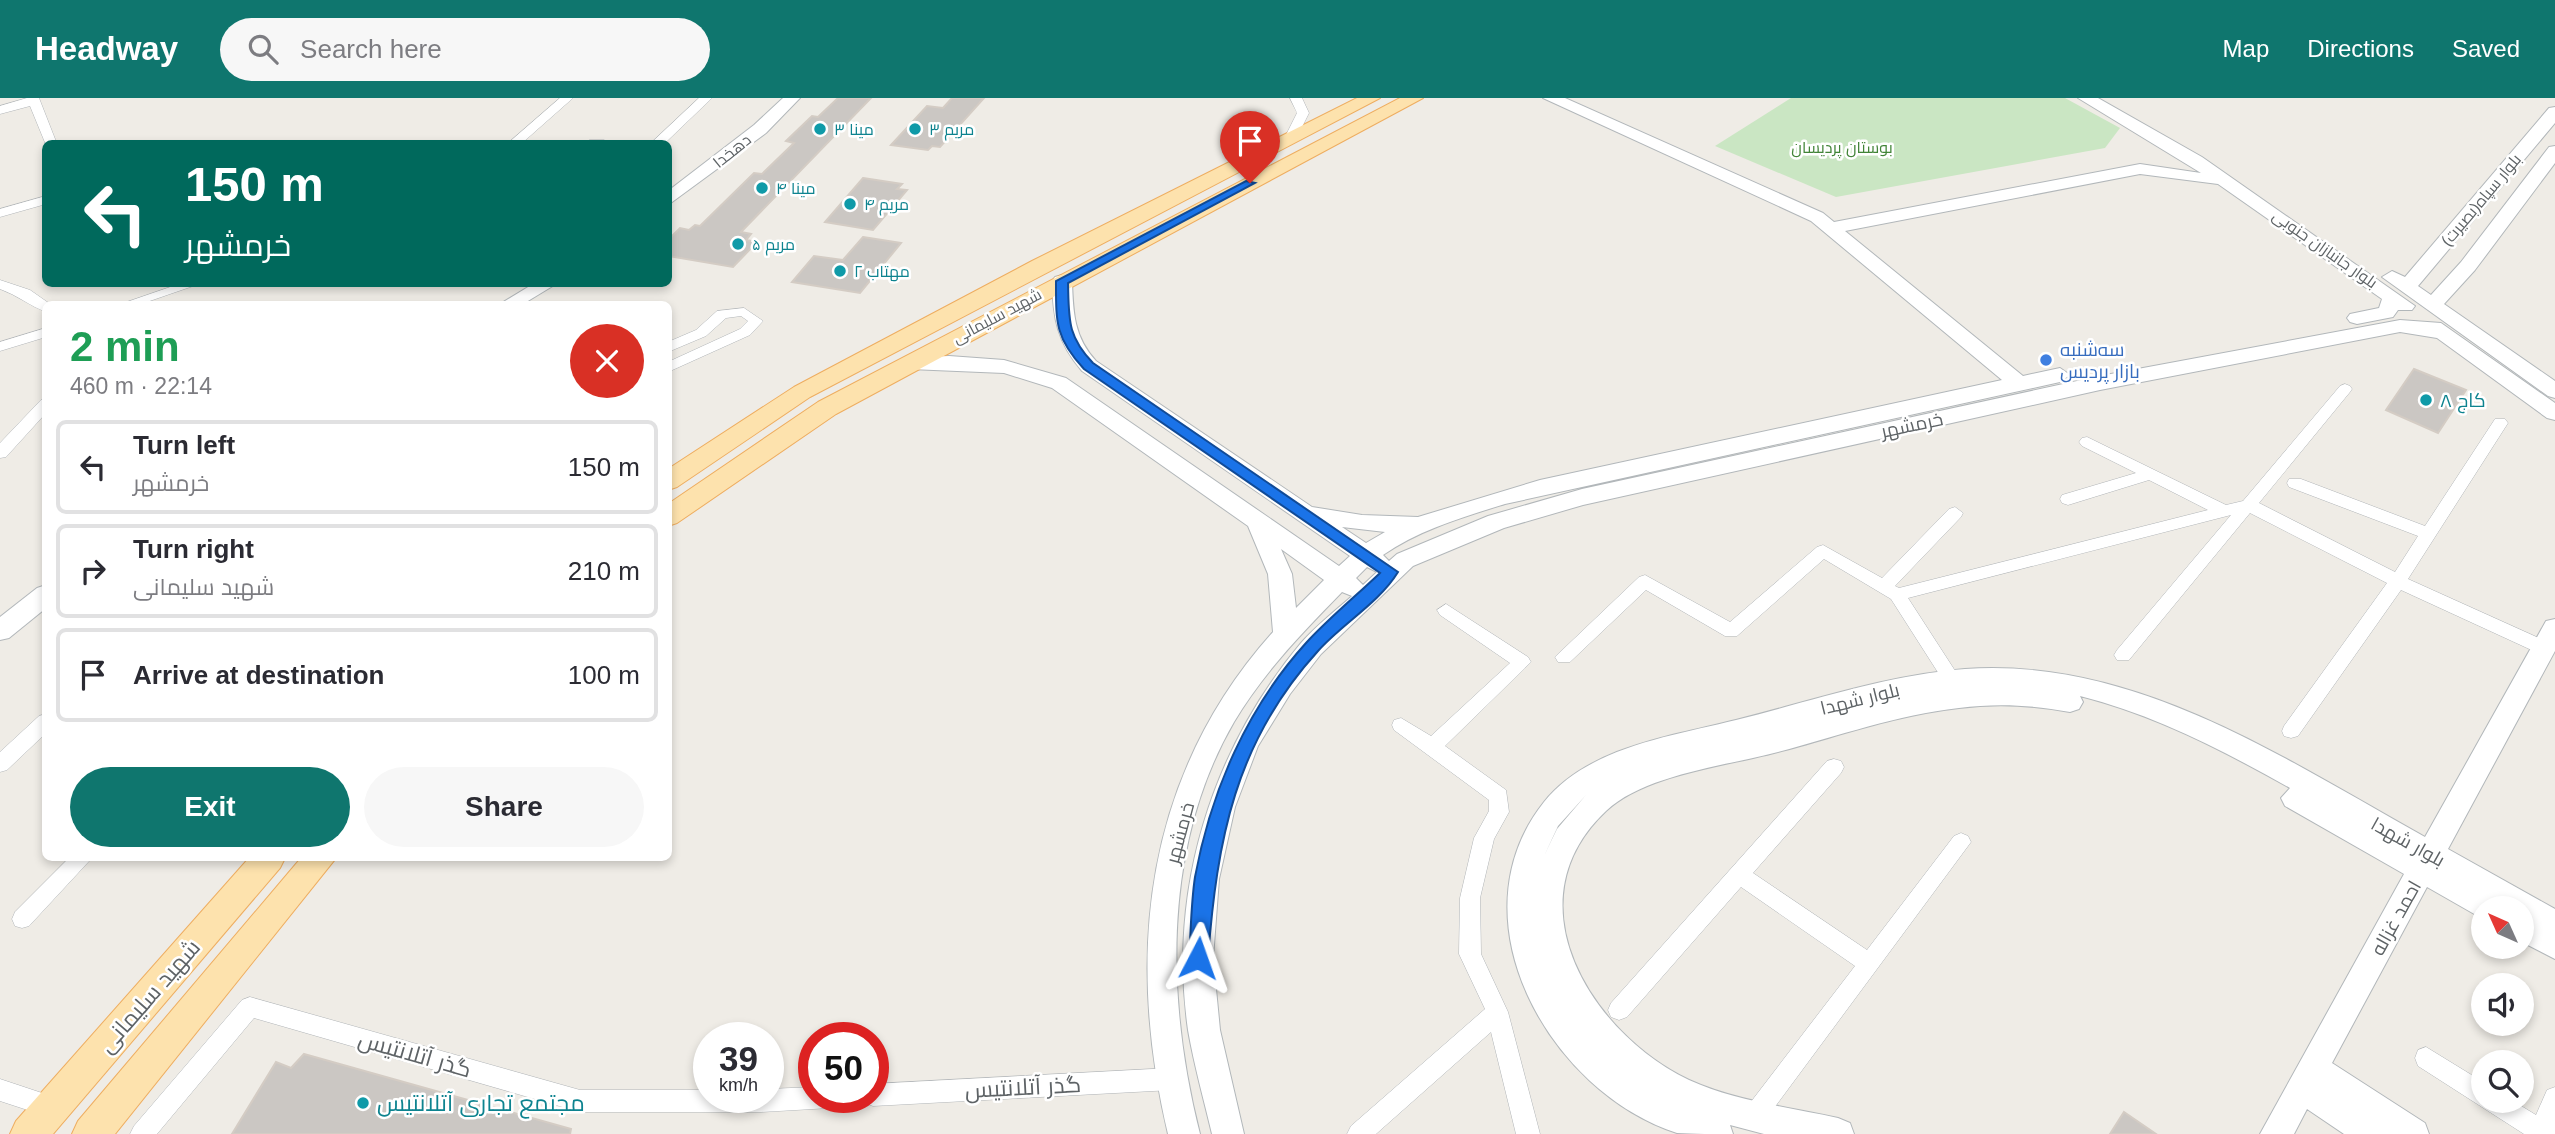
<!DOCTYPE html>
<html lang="en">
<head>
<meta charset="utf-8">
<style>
  :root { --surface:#fff; --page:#f7f7f7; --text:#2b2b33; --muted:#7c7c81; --line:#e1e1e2; --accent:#0f766e }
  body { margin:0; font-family:Helvetica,Cairo,sans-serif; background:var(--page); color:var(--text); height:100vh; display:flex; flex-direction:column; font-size:26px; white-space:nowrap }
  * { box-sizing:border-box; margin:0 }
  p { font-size:23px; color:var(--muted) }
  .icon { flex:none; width:38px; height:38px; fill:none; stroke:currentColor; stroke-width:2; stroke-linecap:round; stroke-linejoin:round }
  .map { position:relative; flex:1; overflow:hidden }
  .sheet { position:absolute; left:42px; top:203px; width:630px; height:560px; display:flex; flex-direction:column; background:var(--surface); border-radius:10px; box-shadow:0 4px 10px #0003 }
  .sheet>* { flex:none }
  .top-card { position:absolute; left:42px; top:42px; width:630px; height:147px; border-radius:10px; box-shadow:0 4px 10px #0003; background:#00695c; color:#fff; overflow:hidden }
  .needle { width:46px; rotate:315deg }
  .controls { position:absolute; left:2471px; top:798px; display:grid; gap:14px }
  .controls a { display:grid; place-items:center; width:63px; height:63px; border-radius:50%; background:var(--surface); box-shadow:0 4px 10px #0003; font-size:35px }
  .speed { position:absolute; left:693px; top:924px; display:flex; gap:14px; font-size:35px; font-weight:700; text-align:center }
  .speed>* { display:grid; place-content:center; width:91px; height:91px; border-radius:50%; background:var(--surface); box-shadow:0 4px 10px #0003; line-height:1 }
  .speed small { font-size:18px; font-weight:400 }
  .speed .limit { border:10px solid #d22; background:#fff; color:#111 }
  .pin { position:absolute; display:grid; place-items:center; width:60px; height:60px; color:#fff; margin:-72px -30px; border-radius:50% 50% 50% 0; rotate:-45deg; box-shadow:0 0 7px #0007 }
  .pin .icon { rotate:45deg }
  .me { position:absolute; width:77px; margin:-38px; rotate:4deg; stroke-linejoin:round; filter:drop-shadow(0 0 5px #0008) }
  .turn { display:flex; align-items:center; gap:24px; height:147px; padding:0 28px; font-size:32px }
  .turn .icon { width:91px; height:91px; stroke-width:2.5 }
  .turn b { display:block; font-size:49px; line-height:60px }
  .round { display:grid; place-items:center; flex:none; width:74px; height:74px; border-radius:37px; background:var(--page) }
  .summary { display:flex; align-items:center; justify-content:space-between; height:119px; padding:0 28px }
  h1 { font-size:42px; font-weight:800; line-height:52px; color:#1e9e55 }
  .cta { display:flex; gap:14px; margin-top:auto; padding:14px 28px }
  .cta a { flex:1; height:80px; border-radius:42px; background:var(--accent); color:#fff; font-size:28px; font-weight:800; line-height:80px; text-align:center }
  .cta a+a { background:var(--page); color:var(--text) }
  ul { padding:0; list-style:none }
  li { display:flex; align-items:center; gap:21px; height:94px; margin:0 14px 10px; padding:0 14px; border:4px solid var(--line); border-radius:10px }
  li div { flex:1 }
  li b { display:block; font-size:26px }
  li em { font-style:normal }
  header { display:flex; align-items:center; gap:42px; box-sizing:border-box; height:98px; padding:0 35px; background:var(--accent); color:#fff }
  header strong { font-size:33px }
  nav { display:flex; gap:38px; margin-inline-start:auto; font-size:24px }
  .search { width:490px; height:63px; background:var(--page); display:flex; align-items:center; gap:18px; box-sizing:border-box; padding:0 24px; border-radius:38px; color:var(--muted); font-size:26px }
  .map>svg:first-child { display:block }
  .green { fill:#cae6c3 }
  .building { fill:#cbc7c3; stroke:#d4ccc4; stroke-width:2 }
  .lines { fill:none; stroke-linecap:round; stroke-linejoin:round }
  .street-casing { stroke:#b1b5b8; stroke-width:1 }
  .secondary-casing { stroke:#b2b7ba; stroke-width:2 }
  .primary-casing { stroke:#eead60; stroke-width:2 }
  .street { fill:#fff; fill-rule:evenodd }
  .secondary { fill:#fff; fill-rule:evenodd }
  .primary { fill:#fde2ad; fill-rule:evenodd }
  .route { fill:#1a73e8; stroke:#114b97; stroke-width:2 }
  .culture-dot { fill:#0f9aa8; stroke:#fff; stroke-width:2.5 }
  .shop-dot { fill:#3f7fe0; stroke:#fff; stroke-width:2.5 }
  .labels { text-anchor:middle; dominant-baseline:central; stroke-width:5; stroke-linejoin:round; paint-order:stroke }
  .far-culture-label { font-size:16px; fill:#0d838f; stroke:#fff; text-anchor:start }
  .far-park-label { font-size:16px; fill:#418437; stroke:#fff }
  .far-street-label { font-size:16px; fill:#5e6366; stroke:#fff }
  .shop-label { font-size:19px; fill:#366cbe; stroke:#fff; text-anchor:start }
  .culture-label { font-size:19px; fill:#0d838f; stroke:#fff; text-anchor:start }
  .street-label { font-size:19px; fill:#5e6366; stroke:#fff }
  .near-street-label { font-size:23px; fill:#5e6366; stroke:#fff }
  .near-culture-label { font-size:23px; fill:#0d838f; stroke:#fff; text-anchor:start }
</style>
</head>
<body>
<header>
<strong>Headway</strong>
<div class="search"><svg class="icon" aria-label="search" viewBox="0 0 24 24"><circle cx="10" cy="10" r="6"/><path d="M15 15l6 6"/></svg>Search here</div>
<nav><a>Map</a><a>Directions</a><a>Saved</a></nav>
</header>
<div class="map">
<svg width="2555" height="1036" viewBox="0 0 2555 1036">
  <rect width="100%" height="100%" fill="#efece6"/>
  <path class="green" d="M 1791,0 L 2065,0 L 2120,30 L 2105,50 L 1836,99 L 1715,48 Z"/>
  <g class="building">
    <path d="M 838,0 L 871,0 L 741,134 L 751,136 L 746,142 L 757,144 L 733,169 L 668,158 L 668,142 L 680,130 L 689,132 L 695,127 L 700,128 L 754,75 L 762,76 L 794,45 L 786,43 L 812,18 L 818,19 Z"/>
    <path d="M 952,0 L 984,0 L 940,49 L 932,48 L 928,52 L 891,47 L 927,8 L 943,10 Z"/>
    <path d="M 863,80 L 902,86 L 897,91 L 907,92 L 873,132 L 825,124 Z"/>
    <path d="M 863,139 L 901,145 L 860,195 L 792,184 L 814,158 L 843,162 Z"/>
    <path d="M 2414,271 L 2466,292 L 2438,335 L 2386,312 Z"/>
    <path d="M 304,956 L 571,1031 L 570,1036 L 232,1036 L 276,964 L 291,970 Z"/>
    <path d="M 2124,1014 L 2156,1036 L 2110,1036 Z"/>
  </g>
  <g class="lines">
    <defs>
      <g id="street">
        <path d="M 27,0 L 39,0 L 57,46 L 46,47 L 30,8 L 0,16 L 0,8 Z"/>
        <path d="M 560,0 L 573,0 L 521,46 L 507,46 Z"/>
        <path d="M 699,0 L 712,0 L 664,46 L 650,46 Z"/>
        <path d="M 1290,0 L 1302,0 L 1309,15 L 1296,41 L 1290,45 L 1284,41 L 1297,15 Z"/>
        <path d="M 590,42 L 604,42 L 610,46 L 584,46 Z"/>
        <path d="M 46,98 L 46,106 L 0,119 L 0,111 Z"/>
        <path d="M 0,182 L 30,192 L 50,206 L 46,206 L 46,214 C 30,208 17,197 0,191 Z"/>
        <path d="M 179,186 L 199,186 L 141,206 L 121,206 Z"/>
        <path d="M 744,210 L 763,223 L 750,237 L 668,274 L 668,264 L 740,231 L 748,223 L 741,218 L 726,220 L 706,238 L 668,254 L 668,244 L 696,232 L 717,213 Z"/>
        <path d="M 46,230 L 46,239 L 0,253 L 0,244 Z"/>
        <path d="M 2345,286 L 2350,288 L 2352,291 L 2350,294 L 2259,405 L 2395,474 L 2418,438 L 2289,389 L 2287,385 L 2289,381 L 2301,381 L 2425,428 L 2495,321 L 2505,321 L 2508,325 L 2408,481 L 2550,545 L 2553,550 L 2550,555 L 2538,555 L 2401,492 L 2298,638 L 2291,640 L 2284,638 L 2282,633 L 2284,628 L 2387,485 L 2250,415 L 2129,562 L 2117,562 L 2114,557 L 2117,552 L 2231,417 L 1908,500 L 1961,582 L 1958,587 L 1946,587 L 1891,501 L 1824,461 L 1737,538 L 1725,538 L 1646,492 L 1570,564 L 1558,564 L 1555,559 L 1639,479 L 1645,477 L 1730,524 L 1817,449 L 1823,447 L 1882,480 L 1949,411 L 1955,409 L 1963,415 L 1961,419 L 1895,488 L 1899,490 L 2208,412 L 2149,382 L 2068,407 L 2062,405 L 2060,401 L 2062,397 L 2136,375 L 2082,348 L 2079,344 L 2082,340 L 2087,339 L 2226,407 L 2243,403 L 2340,288 Z"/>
        <path d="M 46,300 L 46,315 L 6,359 L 0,360 L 0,345 L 41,302 Z"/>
        <path d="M 1446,506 L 1528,559 L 1531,564 L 1445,648 L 1506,692 L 1509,714 L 1494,741 L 1480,800 L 1481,856 L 1508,914 L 1540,1036 L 1516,1036 L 1491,934 L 1376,1036 L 1347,1036 L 1351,1028 L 1485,911 L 1459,856 L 1460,800 L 1474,740 L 1489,713 L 1489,702 L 1394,632 L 1392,627 L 1394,622 L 1401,620 L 1431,638 L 1510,565 L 1440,517 L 1437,512 Z"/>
        <path d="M 46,616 L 46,635 L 7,672 L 0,674 L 0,654 L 39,618 Z"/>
        <path d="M 1834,661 L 1841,663 L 1844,669 L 1841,675 L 1753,775 L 1867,852 L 1954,738 L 1961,735 L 1968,738 L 1971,744 L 1763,1025 L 1755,1028 L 1747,1025 L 1743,1017 L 1747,1009 L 1855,868 L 1741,789 L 1627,919 L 1619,922 L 1611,919 L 1608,912 L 1611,905 L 1827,663 Z"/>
        <path d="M 69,760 L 92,760 L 29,828 L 22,830 L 15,828 L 12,821 L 15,814 Z"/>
        <path d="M 250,899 L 580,992 L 709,992 L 709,999 L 768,999 L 768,991 L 814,989 L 814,999 L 841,999 L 838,1007 L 830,1010 L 761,1014 L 580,1014 L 254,920 L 157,1036 L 130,1036 L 134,1028 L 242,902 Z"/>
        <path d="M 2426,949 L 2483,984 L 2483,1003 L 2513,1003 L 2536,1017 L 2547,992 L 2555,989 L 2555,1036 L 2524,1036 L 2418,968 L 2415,960 L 2418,952 Z"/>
        <path d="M 1172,970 L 1180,973 L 1183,981 L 1180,989 L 1172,992 L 873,1008 L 865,1005 L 863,999 L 873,999 L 873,986 Z"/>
        <path d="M 0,981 L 60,1001 L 64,1009 L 60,1017 L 52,1020 L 0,1003 Z"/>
      </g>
      <g id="secondary">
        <path d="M 783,0 L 800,0 L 766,35 L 668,107 L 668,93 L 754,27 Z"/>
        <path d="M 1543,0 L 1565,0 L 1823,115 L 1834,124 L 2140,66 L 2201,75 L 2078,0 L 2098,0 L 2202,59 L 2415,208 L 2412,212 L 2398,212 L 2393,219 L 2357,226 L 2350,224 L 2347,220 L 2350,216 L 2379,210 L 2382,201 L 2218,86 L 2140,76 L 1845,133 L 2023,278 L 2060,270 L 2070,277 L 2060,284 L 1505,406 C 1463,419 1419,432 1383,457 L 1389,463 L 1397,456 L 1488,418 L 1582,391 L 2100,278 L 2400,222 L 2441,225 L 2555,305 L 2555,322 L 2547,320 L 2437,240 L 2400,234 L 2100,292 L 1583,407 L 1504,430 L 1413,468 L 1321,556 L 1290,596 L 1258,648 L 1235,709 L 1219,781 L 1213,860 L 1220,932 L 1244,1036 L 1212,1036 C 1204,1002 1194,967 1188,932 C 1168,792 1211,653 1301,545 C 1316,528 1335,513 1352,498 L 1342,494 C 1302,535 1263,575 1234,624 C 1162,748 1166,902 1200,1036 L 1168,1036 C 1125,854 1145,677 1273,534 L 1268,476 L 1248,428 L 1052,290 L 1004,275 L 910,271 L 903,270 L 900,265 L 903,260 L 949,258 L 1004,262 L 1066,280 L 1339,468 L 1350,458 L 1082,273 C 1057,244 1053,220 1052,183 L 1055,179 L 1062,177 L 1072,183 C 1073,215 1074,239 1096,263 L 1312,409 L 1362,417 L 1418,419 L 1540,382 L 2002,282 L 1811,123 ZM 1342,429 L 1385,434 L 1366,445 ZM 1281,451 L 1324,482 L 1296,510 L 1292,476 ZM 1367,469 L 1377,474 L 1363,487 L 1356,480 Z"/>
        <path d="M 2555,9 L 2555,25 L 2418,188 L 2431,197 L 2461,164 L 2549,49 L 2555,48 L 2555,65 L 2475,172 L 2444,206 L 2555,283 L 2555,300 L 2548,298 L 2382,179 L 2392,173 L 2405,179 L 2549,10 Z"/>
        <path d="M 533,186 L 556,186 L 523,206 L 500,206 Z"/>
        <path d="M 46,487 L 46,510 L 9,540 L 0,542 L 0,519 L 37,490 Z"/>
        <path d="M 2555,521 L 2555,553 L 2448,751 L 2555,811 L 2555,861 L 2522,844 L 2522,810 L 2483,810 L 2483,821 L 2427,789 L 2332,965 L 2425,1025 L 2429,1036 L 2344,1036 L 2307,1011 L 2294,1036 L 2260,1036 L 2404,776 L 2285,708 L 2281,700 L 2290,690 C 2222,652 2155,617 2080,598 L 2083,604 L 2079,611 L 2070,614 C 2033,607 1997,605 1959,610 C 1896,617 1836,639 1774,655 C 1724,668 1644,677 1606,713 C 1509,804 1591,935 1689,982 C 1735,1003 1789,1009 1838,1020 L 1850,1025 L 1854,1036 L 1764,1036 L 1730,1027 L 1733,1036 C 1716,1036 1693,1036 1677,1035 C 1550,994 1451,821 1544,704 C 1588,649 1672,638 1736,622 C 1812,603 1887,577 1965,571 C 2135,559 2283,660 2425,739 L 2546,523 ZM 1586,697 L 1557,731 L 1544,758 L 1558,728 Z"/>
      </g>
      <g id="primary">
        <path d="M 1357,0 L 1380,0 L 810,299 L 677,389 L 668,392 L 668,371 L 794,289 L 1032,163 Z"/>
        <path d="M 1400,0 L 1423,0 L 836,316 L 677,425 L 668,428 L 668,406 L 818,304 Z"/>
        <path d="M 249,760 L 285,760 L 280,770 L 53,1036 L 10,1036 L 16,1023 Z"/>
        <path d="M 301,760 L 336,760 L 115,1036 L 72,1036 L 78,1023 Z"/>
      </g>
    </defs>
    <use href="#street" class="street-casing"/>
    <use href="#secondary" class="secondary-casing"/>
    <use href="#primary" class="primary-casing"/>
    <use href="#street" class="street"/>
    <use href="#secondary" class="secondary"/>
    <use href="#primary" class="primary"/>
  </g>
  <path class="route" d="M 1246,83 L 1255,85 L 1068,185 C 1069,221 1067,238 1093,265 L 1398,474 C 1379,505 1342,526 1318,553 C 1235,644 1217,742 1208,860 L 1205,866 L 1198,868 L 1192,866 L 1189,860 C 1191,833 1191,805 1195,779 C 1211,693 1247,610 1306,545 C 1329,520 1356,498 1380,475 L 1084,271 C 1055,240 1056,224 1056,183 Z"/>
  <g class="culture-dot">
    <circle cx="820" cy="31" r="7"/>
    <circle cx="915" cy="31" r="7"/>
    <circle cx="762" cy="90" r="7"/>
    <circle cx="850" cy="106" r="7"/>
    <circle cx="738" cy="146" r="7"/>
    <circle cx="840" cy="173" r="7"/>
    <circle cx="2426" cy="302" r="7"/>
    <circle cx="363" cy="1005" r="7"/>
  </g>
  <circle class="shop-dot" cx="2046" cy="262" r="7"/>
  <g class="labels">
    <g class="far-culture-label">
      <text x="834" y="31">مینا ۳</text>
      <text x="929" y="31">مریم ۳</text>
      <text x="776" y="90">مینا ۴</text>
      <text x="864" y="106">مریم ۴</text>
      <text x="752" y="146">مریم ۵</text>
      <text x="854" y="173">مهتاب ۲</text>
    </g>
    <g class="far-park-label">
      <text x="1842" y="49">بوستان پردیسان</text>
    </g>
    <g class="far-street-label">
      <text transform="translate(732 53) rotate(-39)">دهخدا</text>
      <text transform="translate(2481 102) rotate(-50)">بلوار سپاه(بصیرت)</text>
      <text transform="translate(2325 151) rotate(35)">بلوار جانبازان جنوبی</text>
      <text transform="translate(997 218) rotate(-28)">شهید سلیمانی</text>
    </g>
    <g class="shop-label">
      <text x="2060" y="251">سه‌شنبه<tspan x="2060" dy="22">بازار پردیس</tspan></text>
    </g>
    <g class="culture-label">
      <text x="2440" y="302">کاج ۸</text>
    </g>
    <g class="street-label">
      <text transform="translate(1912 327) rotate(-12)">خرمشهر</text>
      <text transform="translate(1860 601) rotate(-14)">بلوار شهدا</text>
      <text transform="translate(1180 735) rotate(-75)">خرمشهر</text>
      <text transform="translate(2408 744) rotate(29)">بلوار شهدا</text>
      <text transform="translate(2396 820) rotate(-61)">احمد غزاله</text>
    </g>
    <g class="near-street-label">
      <text transform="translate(149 898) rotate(-49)">شهید سلیمانی</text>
      <text transform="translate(415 956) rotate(16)">گذر آتلانتیس</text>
      <text transform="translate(1023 989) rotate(-3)">گذر آتلانتیس</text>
    </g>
    <g class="near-culture-label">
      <text x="377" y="1005">مجتمع تجاری آتلانتیس</text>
    </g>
  </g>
</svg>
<div class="controls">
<a><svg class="needle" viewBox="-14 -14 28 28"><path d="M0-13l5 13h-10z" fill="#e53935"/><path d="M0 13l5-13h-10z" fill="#7c7c81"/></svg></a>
<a><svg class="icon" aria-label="sound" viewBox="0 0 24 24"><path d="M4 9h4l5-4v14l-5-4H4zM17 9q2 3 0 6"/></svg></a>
<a><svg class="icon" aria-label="search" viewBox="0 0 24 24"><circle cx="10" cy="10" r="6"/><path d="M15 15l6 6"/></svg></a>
</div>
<div class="speed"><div>39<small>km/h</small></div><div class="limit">50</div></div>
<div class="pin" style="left:1250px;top:85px;background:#d93025"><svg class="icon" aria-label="arrive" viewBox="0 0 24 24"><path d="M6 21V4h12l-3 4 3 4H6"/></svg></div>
<svg class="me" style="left:1198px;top:860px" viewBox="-20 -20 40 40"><path d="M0-17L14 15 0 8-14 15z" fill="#1a73e8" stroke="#fff" stroke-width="4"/></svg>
<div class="top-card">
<div class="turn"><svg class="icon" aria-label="left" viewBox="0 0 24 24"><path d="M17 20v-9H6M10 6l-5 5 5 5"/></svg><div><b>150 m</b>خرمشهر</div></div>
</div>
<section class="sheet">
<div class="summary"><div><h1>2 min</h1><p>460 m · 22:14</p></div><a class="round" style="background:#d93025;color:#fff"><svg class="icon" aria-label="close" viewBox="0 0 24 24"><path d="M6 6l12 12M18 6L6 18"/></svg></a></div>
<ul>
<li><svg class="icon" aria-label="left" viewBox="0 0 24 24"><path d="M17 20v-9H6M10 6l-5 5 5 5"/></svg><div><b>Turn left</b><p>خرمشهر</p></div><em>150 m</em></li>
<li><svg class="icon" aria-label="right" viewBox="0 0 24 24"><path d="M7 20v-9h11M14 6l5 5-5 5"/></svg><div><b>Turn right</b><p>شهید سلیمانی</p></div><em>210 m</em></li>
<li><svg class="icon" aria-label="arrive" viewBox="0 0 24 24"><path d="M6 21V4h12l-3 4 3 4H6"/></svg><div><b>Arrive at destination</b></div><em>100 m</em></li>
</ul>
<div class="cta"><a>Exit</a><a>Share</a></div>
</section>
</div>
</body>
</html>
